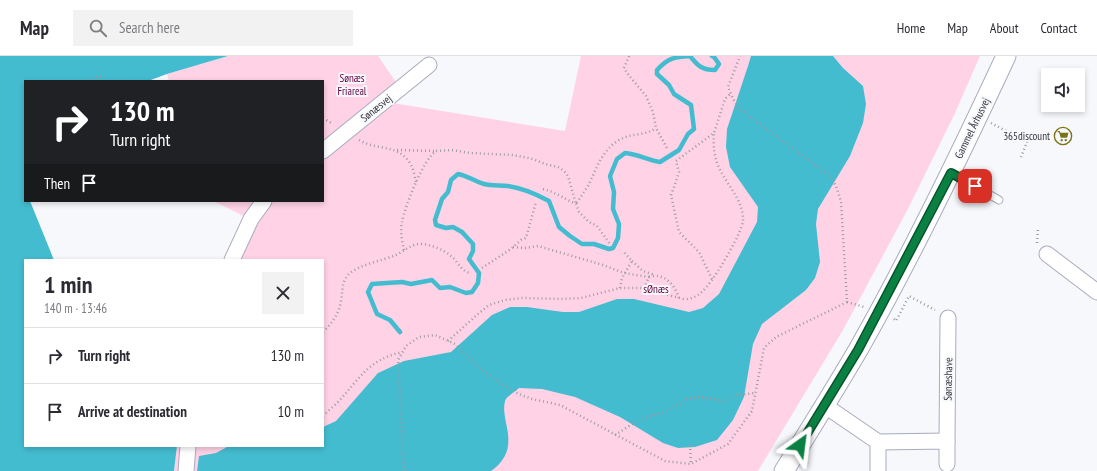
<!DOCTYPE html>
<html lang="en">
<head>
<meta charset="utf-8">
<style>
  :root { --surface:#fff; --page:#f2f2f3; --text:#2b2b33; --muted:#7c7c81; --line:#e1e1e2 }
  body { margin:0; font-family:"PT Sans Narrow",sans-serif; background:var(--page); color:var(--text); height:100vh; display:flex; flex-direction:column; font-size:15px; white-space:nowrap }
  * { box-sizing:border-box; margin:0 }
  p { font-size:13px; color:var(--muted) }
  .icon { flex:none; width:22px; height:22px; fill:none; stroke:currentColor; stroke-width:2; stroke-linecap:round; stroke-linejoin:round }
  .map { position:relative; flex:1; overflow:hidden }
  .drawer { position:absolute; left:24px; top:203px; width:300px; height:188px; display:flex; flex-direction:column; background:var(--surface); border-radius:0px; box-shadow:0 2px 6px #0003 }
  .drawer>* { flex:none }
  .hud { position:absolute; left:24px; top:24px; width:300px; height:122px; border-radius:0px; box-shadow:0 2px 6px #0003; background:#202124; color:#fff; overflow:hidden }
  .fabs { position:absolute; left:1041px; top:12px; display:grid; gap:8px }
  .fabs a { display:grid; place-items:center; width:44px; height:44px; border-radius:0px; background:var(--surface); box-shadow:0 2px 6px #0003; font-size:20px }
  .pin { position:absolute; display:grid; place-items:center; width:34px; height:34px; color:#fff; margin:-17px; border-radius:8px; box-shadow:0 2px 6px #0006 }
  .me { position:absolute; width:44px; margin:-22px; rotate:31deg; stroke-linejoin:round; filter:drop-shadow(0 0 3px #0008) }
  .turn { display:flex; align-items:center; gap:14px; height:84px; padding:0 20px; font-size:18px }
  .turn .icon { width:52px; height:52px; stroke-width:2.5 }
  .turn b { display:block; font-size:28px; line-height:34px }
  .then { display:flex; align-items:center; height:38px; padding:0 20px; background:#0003; gap:8px; font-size:15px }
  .round { display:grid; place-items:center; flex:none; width:42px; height:42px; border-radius:0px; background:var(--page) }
  .overview { display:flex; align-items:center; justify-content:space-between; height:68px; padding:0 20px }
  h1 { font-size:24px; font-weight:700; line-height:30px }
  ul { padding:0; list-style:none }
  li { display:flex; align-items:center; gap:12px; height:56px; padding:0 20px; border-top:1px solid var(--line) }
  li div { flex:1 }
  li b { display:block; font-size:15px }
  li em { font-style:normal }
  header { display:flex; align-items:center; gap:24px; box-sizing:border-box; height:56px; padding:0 20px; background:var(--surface); border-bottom:1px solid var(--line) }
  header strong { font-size:19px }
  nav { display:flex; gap:22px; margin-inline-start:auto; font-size:14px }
  .search { width:280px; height:36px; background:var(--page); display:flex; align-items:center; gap:10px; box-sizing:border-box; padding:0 14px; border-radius:0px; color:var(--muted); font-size:15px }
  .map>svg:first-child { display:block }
  .green { fill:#ffd2e6 }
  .water { fill:#44bcd0 }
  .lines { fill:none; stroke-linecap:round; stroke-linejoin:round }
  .stream { stroke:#44bcd0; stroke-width:4.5 }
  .service-casing { stroke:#a9abbe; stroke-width:9 }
  .minor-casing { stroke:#a9abbe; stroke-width:17 }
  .tertiary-casing { stroke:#a9abbe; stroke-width:21 }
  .path { stroke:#9b9ca1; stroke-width:2.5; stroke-dasharray:1 3; stroke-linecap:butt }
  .service { stroke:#fff; stroke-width:7 }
  .minor { stroke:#fff; stroke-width:15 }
  .tertiary { stroke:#fff; stroke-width:19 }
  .route-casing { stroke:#07532c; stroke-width:10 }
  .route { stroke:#0b8043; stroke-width:7 }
  .labels { text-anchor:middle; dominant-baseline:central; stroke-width:4; stroke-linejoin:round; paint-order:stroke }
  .park-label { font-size:11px; fill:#61003e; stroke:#f7f8fc }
  .street-label { font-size:11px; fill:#33343b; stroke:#f7f8fc }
  .poi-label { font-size:11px; fill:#33343b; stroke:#f7f8fc; text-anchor:end }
</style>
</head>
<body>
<header>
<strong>Map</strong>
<div class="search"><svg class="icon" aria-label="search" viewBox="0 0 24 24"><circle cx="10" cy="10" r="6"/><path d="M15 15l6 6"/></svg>Search here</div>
<nav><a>Home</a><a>Map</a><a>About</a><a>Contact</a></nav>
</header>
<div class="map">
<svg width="1097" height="415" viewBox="0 0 1097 415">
  <rect width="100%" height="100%" fill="#f7f8fc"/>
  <g class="green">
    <path d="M 228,0 L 378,0 L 396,26 L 323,89 L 323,25 L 169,25 L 167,18 Z"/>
    <path d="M 581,0 L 980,0 L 955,57 L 909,151 L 843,274 L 758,415 L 191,415 L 193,390 L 323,390 L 323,204 L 237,204 L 245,187 L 270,145 L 323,145 L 323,100 L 393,47 L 565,75 Z"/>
    <path d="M 213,145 L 257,145 L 246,161 Z"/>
    <path d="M 177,390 L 184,390 L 182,415 L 174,415 Z"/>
  </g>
  <g class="water">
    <path d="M 0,0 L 228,0 L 167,18 L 148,25 L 25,25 L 25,104 C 23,117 25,131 25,145 L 30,145 L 54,204 L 25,204 L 25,390 L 177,390 L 174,415 L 0,415 Z"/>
    <path d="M 751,0 L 833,0 L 843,12 L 863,30 L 866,48 L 863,67 L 850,100 L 818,153 L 816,168 L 820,206 L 815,222 L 806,234 L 762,268 L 753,288 L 744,341 L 733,364 L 717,384 L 695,391 L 678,392 L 663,387 L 620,361 L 575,341 L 542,333 L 519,332 C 515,336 507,340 505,345 C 503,353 505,360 506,367 C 511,388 509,402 491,415 L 197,415 L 199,400 L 216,397 L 229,390 L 323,390 L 323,371 L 336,365 L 378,317 L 404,305 L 451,296 L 492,259 L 510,251 L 527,251 L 563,256 L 579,256 L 617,243 L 634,243 L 689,256 L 703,252 L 719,238 L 757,166 L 758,151 L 730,111 L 726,91 L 727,73 L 748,10 Z"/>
  </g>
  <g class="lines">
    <path class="stream" d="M 400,276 L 390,264 L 377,258 L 368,236 L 372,228 L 402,226 L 411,228 L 432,224 L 440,232 L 450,231 L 466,237 L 472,236 L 478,227 L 479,217 L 469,203 L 473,195 L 473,188 L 462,176 L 453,171 L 446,172 L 436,169 L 435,164 L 442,143 L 448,136 L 451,124 L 458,118 C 469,120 473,125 484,128 C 492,130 500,129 508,130 C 522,132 536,138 549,145 L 559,171 L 570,180 L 582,188 L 594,188 L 609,193 L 613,192 L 618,182 L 619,168 L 613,153 L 614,136 L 610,120 L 617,103 L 625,97 C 638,98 647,104 660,106 L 679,94 L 688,78 L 694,73 L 691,49 L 674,38 L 669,29 L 657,18 L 657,14 C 668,2 674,1 690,0 C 698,10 702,14 715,14 L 719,8 L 714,1 L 712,0"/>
    <defs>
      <path id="service" d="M 951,117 L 999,144"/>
      <g id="minor">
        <path d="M 323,95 L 429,9"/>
        <path d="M 1047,198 L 1097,236"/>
        <path d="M 232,204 L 251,163 L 264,145"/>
        <path d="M 824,349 L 878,386 L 947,385 L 947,408"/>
        <path d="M 947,385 L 948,262"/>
        <path d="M 186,415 L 188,390"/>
        <path d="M 878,415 L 878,386"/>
      </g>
      <path id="tertiary" d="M 784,415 C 809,375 834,335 858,294 C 912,199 960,99 1006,0"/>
    </defs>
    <use href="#service" class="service-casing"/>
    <use href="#minor" class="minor-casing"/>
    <use href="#tertiary" class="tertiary-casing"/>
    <g class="path">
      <path d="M 629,0 L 624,12 L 627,17 L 646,40 L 653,56 L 656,72 L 668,94"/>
      <path d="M 89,25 L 101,20"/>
      <path d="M 323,62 L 333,68"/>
      <path d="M 991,67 L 1027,86 L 1021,101"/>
      <path d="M 359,84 C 377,95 399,87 411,109 C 414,114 415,122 416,127"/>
      <path d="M 397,94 L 436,95"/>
      <path d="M 543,133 C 555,136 565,143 576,148 L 579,156 L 589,166 L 597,170 L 610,188"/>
      <path d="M 1037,187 L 1038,172"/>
      <path d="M 513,191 L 525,192 L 538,190 L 603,209 L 624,217 L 649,221"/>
      <path d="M 404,194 C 402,185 400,175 402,166 C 405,150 423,104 436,95 L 452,94 L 470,97 L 513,99 L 533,103 L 545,108 L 558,111 L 564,115 L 568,120 L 576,148 C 580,142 584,136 588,130 C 597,112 602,93 621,83 C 632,77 645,80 656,72"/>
      <path d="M 632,205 L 643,215 L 655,219"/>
      <path d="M 482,212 L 511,193 L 521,184 L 526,182 L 536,146"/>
      <path d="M 712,223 L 699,196 L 679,176 L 671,139 L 674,131 L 679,116 L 676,105 L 714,77 L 725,43 L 731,37"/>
      <path d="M 620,232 L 622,222 L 632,205 L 623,195"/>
      <path d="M 644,232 L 649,221 C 664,216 675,229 679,242"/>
      <path d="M 847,246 L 864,251"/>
      <path d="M 894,263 L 896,265 L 909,240 L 935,254"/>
      <path d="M 323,276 C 332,267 339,258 341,245 C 343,236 341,227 348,219 C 359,208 382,205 396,199 C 405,195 411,187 423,188 C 432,189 444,194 451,200 C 458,205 461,216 471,217"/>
      <path d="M 448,285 L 478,258 L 489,249 L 505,244 L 522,242 L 563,243 L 581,242 L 620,232 L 644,232 L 683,243 C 698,244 706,232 714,221 C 721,211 742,176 743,165 C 744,145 727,129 719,112 C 714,100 713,90 714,77"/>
      <path d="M 323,360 C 328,355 334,350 339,345 C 360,322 368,304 402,296"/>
      <path d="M 615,379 L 634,367 L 675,351 L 687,343 L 699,341 L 723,345 L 737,339 L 755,337"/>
      <path d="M 690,389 L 691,408"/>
      <path d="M 404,415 L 398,304 L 406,290 L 419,281 L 435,279 L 455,288 L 483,315 L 506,331 L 519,338 L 532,343 L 560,349 L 665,405 L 691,408 L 728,388 L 752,355 L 764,292 L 776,281 L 847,246 L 841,145 L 836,130 L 830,120 L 741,54 L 733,43 L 728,31 L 740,0"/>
    </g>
    <use href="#service" class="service"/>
    <use href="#minor" class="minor"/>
    <use href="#tertiary" class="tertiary"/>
  </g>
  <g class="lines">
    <defs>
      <path id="route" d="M 800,389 L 858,294 L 951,117 L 975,130"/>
    </defs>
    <use href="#route" class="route-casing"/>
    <use href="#route" class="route"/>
  </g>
  <defs>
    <symbol id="supermarket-ring" viewBox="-11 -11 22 22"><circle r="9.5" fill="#f7f8fc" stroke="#797418" stroke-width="1.5"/><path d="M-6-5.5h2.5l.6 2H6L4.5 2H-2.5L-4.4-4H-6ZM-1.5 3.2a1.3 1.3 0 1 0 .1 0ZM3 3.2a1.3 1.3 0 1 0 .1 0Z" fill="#797418"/></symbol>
  </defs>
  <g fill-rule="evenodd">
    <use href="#supermarket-ring" x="1053" y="70" width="20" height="20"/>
  </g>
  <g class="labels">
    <g class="park-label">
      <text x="352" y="22">Sønæs<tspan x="352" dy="13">Friareal</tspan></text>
      <text x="656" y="233">sØnæs</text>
    </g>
    <g class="street-label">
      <text transform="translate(376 52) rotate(-39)">Sønæsvej</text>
      <text transform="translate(972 72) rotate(-64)">Gammel Århusvej</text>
      <text transform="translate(948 323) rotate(-89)">Sønæshave</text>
    </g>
    <g class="poi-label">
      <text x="1050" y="80">365discount</text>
    </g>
  </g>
</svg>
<div class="fabs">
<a><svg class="icon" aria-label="sound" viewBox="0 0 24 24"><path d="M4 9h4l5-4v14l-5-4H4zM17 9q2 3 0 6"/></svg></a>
</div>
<div class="pin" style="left:975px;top:130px;background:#d93025"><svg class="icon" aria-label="arrive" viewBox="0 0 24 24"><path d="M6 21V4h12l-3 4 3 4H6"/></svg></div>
<svg class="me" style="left:800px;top:389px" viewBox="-20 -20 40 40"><path d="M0-17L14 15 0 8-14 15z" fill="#0b8043" stroke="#fff" stroke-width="4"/></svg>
<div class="hud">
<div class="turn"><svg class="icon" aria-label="right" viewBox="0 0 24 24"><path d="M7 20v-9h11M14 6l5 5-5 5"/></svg><div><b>130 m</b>Turn right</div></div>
<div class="then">Then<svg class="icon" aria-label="arrive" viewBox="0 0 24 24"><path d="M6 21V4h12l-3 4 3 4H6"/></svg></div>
</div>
<section class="drawer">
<div class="overview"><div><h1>1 min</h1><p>140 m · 13:46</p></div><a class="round"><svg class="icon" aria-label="close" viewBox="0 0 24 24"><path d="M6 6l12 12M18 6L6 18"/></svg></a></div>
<ul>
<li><svg class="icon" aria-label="right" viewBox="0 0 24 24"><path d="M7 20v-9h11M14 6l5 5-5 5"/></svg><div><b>Turn right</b></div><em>130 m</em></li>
<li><svg class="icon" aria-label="arrive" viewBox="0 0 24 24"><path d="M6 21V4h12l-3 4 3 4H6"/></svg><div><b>Arrive at destination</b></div><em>10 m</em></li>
</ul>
</section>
</div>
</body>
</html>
